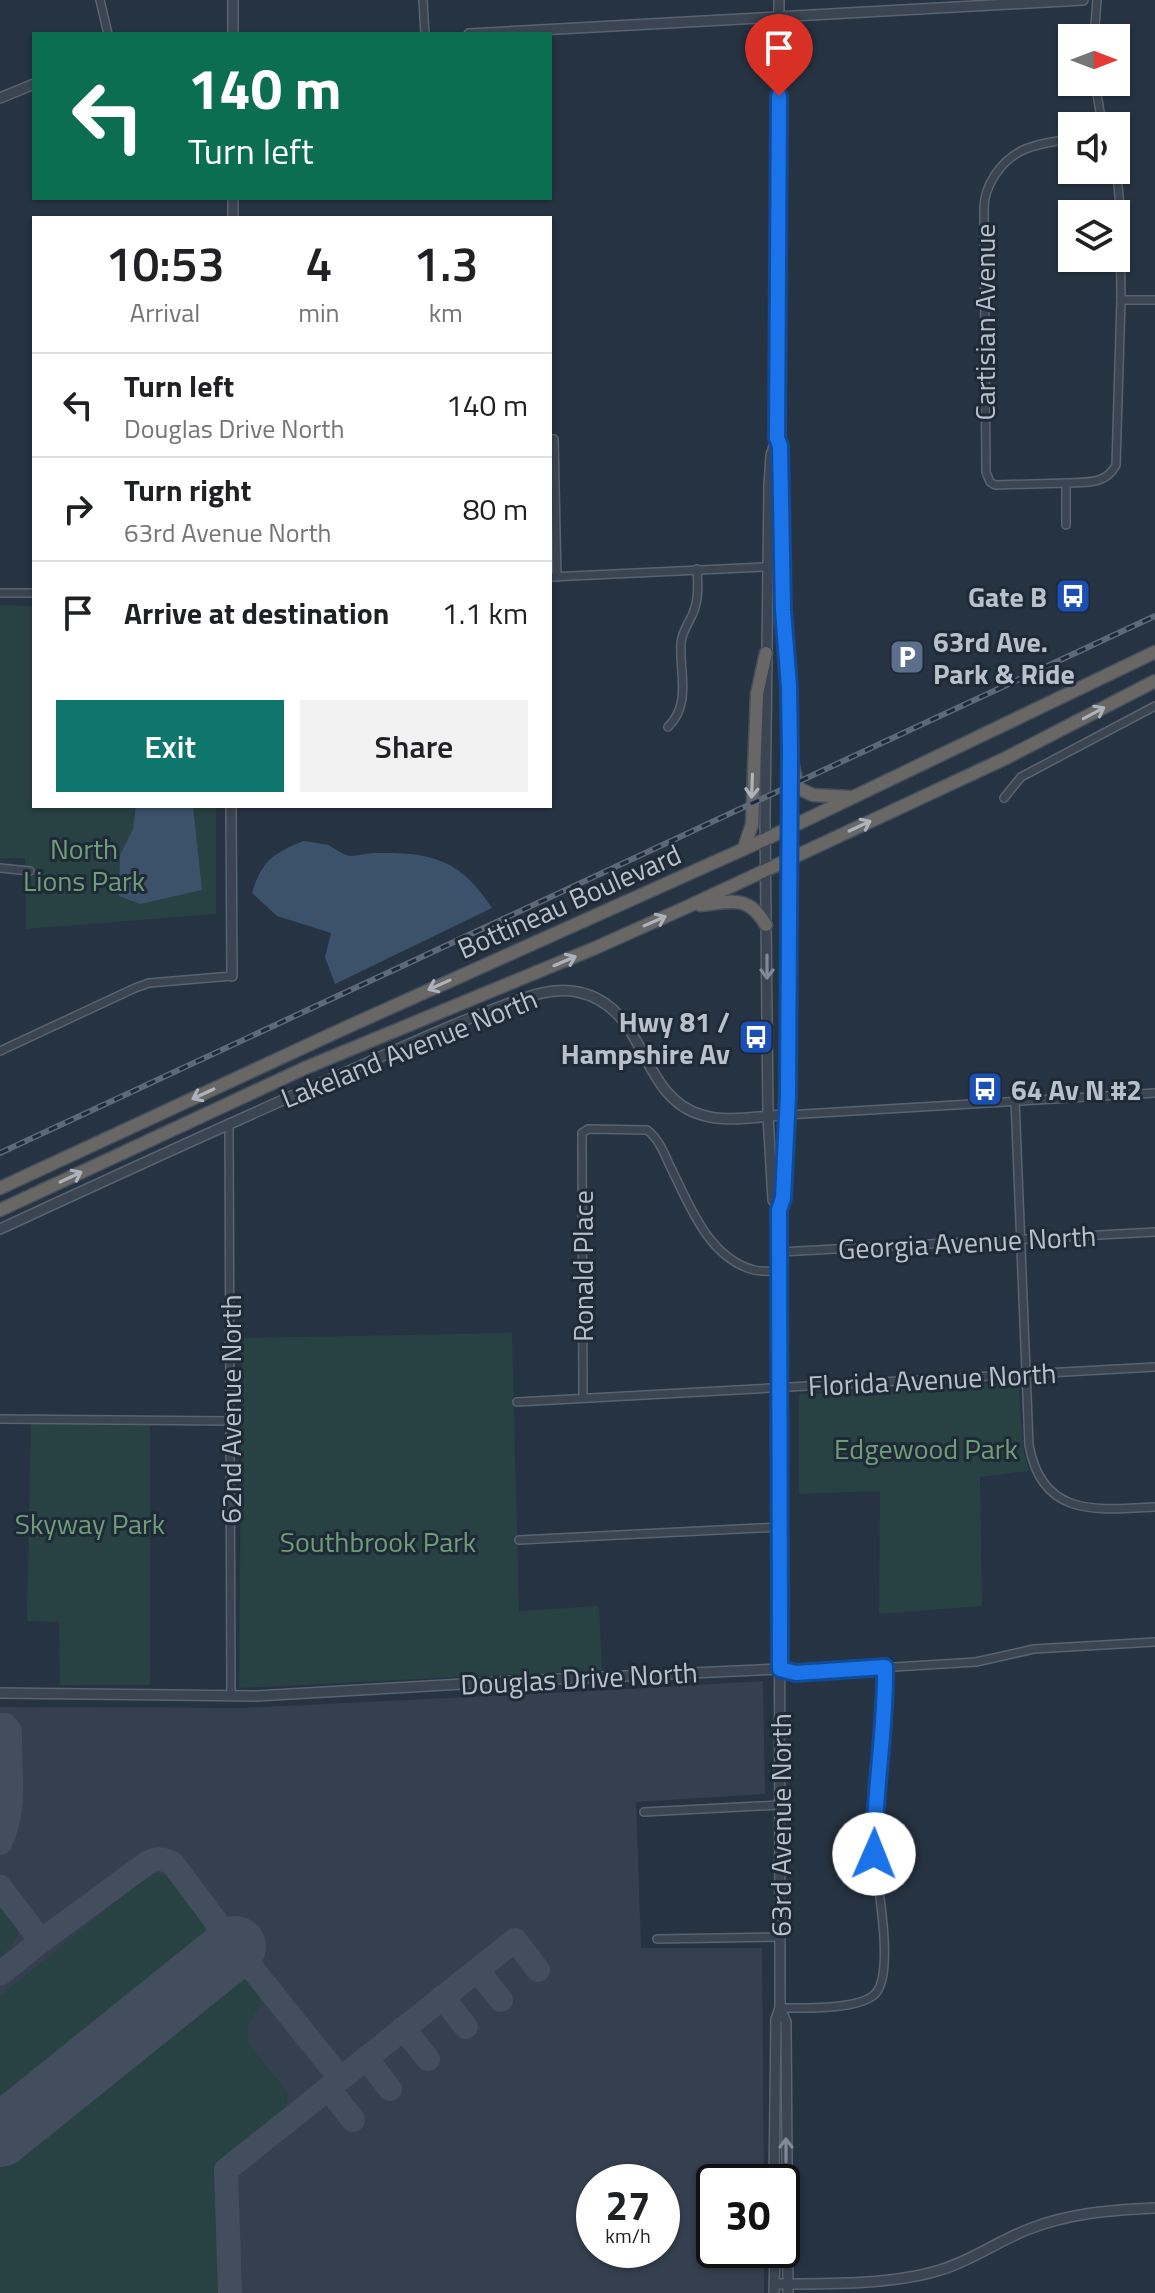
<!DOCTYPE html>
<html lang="en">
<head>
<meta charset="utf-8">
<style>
  :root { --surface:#fff; --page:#f2f2f2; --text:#202124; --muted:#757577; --line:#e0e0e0; --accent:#0f766e }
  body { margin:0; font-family:"Titillium Web",sans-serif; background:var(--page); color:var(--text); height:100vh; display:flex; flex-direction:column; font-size:30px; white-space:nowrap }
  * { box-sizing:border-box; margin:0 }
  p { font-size:26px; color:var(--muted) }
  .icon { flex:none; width:44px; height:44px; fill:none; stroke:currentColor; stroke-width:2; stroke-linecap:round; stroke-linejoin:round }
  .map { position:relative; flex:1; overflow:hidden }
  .side { position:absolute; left:32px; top:216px; width:520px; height:592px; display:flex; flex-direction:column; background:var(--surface); border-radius:0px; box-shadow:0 2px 6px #0004 }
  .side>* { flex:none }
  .hud { position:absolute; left:32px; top:32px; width:520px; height:168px; border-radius:0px; box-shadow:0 2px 6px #0004; background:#0b6e4f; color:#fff; overflow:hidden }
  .needle { width:52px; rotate:90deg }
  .tools { position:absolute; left:1058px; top:24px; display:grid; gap:16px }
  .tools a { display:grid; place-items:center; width:72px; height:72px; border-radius:0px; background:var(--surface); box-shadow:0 2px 6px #0004; font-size:40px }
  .speed { position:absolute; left:576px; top:2164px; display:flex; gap:16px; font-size:40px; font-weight:700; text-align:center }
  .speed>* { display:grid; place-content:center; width:104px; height:104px; border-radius:50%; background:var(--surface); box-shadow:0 2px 6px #0004; line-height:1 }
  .speed small { font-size:20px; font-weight:400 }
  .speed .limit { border:4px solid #111; border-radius:12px; background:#fff; color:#111 }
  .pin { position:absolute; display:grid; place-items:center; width:68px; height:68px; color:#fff; margin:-82px -34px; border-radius:50% 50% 50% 0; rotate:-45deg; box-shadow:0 0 8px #0007 }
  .pin .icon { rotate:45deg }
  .me { position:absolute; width:88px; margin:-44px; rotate:1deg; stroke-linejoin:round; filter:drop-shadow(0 0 6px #0008) }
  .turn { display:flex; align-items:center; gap:28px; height:168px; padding:0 24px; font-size:36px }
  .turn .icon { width:104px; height:104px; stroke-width:2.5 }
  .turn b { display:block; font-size:56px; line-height:68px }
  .eta { display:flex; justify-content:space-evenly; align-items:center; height:136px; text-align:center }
  .eta b { font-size:48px; font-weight:600; line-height:56px }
  .button { display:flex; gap:16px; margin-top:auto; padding:16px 24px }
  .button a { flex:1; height:92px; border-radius:0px; background:var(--accent); color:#fff; font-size:32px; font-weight:600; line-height:92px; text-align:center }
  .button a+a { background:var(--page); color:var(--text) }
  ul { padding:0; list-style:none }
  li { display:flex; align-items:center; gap:24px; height:104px; padding:0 24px; border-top:2px solid var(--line) }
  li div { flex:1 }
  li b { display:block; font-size:30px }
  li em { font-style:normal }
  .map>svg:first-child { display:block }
  .airport { fill:#34404f; fill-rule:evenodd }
  .green { fill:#284143 }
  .water { fill:#3c526b }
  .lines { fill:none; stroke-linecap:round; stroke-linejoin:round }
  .taxiway { stroke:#424e5e; stroke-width:24 }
  .runway { stroke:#424e5e; stroke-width:62 }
  .minor-casing { stroke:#59636f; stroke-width:10 }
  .tertiary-casing { stroke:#59636f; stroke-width:12 }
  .trunk-casing { stroke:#45505c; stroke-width:15 }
  .minor { stroke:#3b4552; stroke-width:7 }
  .tertiary { stroke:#3b4552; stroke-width:9 }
  .trunk { stroke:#686765; stroke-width:12 }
  .rail-casing { stroke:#5d6979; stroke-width:6 }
  .rail { stroke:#1f2a37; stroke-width:3; stroke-dasharray:9; stroke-linecap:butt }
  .oneway { stroke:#acb3bd }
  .oneway2 { stroke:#808995 }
  .route-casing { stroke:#114b97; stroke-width:20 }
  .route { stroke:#1a73e8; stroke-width:14 }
  .labels { text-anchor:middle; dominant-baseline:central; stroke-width:6; stroke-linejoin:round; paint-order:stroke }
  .street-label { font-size:28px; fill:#b8c0cc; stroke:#1f2a37 }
  .poi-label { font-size:28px; font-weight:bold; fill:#b8c0cc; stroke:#1f2a37; text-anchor:end }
  .park-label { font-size:28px; fill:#6f9d77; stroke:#1f2a37 }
</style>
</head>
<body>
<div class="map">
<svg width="1155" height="2293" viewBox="0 0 1155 2293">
  <rect width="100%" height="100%" fill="#263342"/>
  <path class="airport" d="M 763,1681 L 765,1794 L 636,1802 L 641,1948 L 762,1948 L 764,2182 L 714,2182 L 714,2250 L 764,2250 L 764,2293 L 0,2293 L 0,1707 L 242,1708 L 630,1689 ZM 594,2182 L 662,2182 L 662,2250 L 594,2250 Z"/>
  <g class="green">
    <path d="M 0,605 L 34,606 L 34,806 L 216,806 L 216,914 L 26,929 L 25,858 L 0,858 Z"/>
    <path d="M 512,1333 L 519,1611 L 599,1606 L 602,1670 L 239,1688 L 242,1338 Z"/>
    <path d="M 1018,1382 L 1024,1452 L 1029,1471 L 980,1477 L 982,1606 L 879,1614 L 880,1491 L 799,1494 L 799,1394 Z"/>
    <path d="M 31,1424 L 150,1424 L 150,1685 L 60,1685 L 59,1622 L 27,1621 Z"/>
    <path d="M 157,1873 L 174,1880 L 199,1913 L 208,1927 L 208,1944 L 0,2114 L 0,1996 L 135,1886 Z"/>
    <path d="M 0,1902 C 20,1927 27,1934 0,1957 Z"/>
    <path d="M 245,1973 L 260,1992 L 260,2004 L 248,2026 L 248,2043 L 288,2093 L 286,2108 L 225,2158 L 219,2182 L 221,2293 L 0,2293 L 0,2159 L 229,1974 Z"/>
  </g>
  <g class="water">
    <path d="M 136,806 L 193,806 L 202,890 L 140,904 L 119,896 L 120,855 L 133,829 Z"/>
    <path d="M 303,841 C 311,842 320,843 328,845 C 335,848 342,855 350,856 C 358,856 367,853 375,853 C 432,852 460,859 492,908 L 335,984 L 325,957 L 331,933 L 277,916 L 252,893 C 262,860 273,854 303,841 Z"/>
  </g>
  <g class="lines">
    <g class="taxiway">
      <path d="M 0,1725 L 5,1725 L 10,1731 L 10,1740 C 10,1774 16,1813 0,1843"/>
      <path d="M 0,1887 L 41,1941"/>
      <path d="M 477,1970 L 501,2000"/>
      <path d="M 0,1974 L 41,1941 L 147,1863 C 157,1858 164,1858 173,1864 L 235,1947 L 340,2078"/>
      <path d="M 442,1997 L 466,2027"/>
      <path d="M 403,2028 L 428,2059"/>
      <path d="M 366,2058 L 390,2089"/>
      <path d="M 328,2088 L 353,2120"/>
      <path d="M 230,2293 L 226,2170 L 515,1940 L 538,1970"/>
    </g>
    <path class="runway" d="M 0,2136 L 235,1947"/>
    <defs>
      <g id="minor">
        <path d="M 100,0 L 108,34"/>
        <path d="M 423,0 L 425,34"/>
        <path d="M 1094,38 L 1097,0"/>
        <path d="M 1095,82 L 1100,112 L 1106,126"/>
        <path d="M 1121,300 L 1155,300"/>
        <path d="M 550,439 L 554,439 L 557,577"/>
        <path d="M 1066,483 L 995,485 L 990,482 L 986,472 L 984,209 C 984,186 1000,162 1021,151 C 1036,143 1056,142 1072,138"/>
        <path d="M 1066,525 L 1066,483 C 1085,482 1106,485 1116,465 L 1121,300 L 1120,207 L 1116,164"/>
        <path d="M 550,577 L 783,566"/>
        <path d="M 0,593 L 34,593"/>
        <path d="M 668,727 C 692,703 679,672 681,643 C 682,631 689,623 693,613 C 699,599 698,584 697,569"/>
        <path d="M 1004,798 L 1021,777 L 1155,706"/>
        <path d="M 0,868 L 30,871"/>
        <path d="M 0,1051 L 135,988 L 149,983 L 232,976"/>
        <path d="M 1015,1100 L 1029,1445 C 1042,1518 1097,1510 1155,1507"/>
        <path d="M 786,1115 L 1155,1093"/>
        <path d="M 229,1123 L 231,1695"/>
        <path d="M 779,1252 L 1155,1232"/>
        <path d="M 583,1398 L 582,1133 L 588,1129 L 647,1130 C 659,1139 664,1153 670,1166 C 689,1204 708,1258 754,1270 C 762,1272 771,1271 779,1271"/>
        <path d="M 517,1402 L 1155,1367"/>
        <path d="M 0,1419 L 231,1421"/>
        <path d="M 519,1540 L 780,1527"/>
        <path d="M 780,1669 L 796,1673 L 976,1662 L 1034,1649 L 1155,1642"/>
        <path d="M 644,1812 L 780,1805"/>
        <path d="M 657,1939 L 780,1937"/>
        <path d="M 780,2008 C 803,2008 859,2010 875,1994 C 894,1975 879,1894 876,1868 C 871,1827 879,1787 882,1747 C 885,1720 885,1694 885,1667"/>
      </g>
      <g id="tertiary">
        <path d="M 233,34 L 233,0"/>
        <path d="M 469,34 L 1083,0"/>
        <path d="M 0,98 L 34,84"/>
        <path d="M 233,218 L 233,198"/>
        <path d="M 777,438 L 780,446 L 783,610 L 789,687 L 790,752 L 788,1095 L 783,1198 L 779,1210 L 780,2008 L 786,2022 L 788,2293"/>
        <path d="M 231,806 L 232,976"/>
        <path d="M 779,1210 L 773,1200 L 768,1116 L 765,818 L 769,486 L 771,455 L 777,438 L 779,0"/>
        <path d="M 0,1229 C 119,1174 238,1119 358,1067 C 402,1047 446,1027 491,1010 C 519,1000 548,986 578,992 C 649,1007 637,1096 702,1115 C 727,1123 759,1116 786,1115"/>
        <path d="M 0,1693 L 256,1696 L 513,1681 L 780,1669"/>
        <path d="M 774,2182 L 776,2019 L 780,2008"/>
        <path d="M 775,2284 C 825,2284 892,2285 940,2270 C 971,2261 998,2241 1029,2229 C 1070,2213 1111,2210 1155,2208"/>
        <path d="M 774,2293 L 775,2250"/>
      </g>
      <g id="trunk">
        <path d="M 790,752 L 798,788 L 813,795 L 849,797"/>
        <path d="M 744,848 L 752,824 L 757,694 L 766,653"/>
        <path d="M 700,905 C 732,902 748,894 766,925"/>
        <path d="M 0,1188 L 345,1028 L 766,839 L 1155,652"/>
        <path d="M 0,1210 L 305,1068 L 595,948 L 689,906 L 1006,758 L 1155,681"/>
      </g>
    </defs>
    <use href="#minor" class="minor-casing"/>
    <use href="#tertiary" class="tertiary-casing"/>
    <use href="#trunk" class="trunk-casing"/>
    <use href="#minor" class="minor"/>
    <use href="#tertiary" class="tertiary"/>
    <use href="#trunk" class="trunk"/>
    <defs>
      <path id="rail" d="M 0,1153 L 1155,616"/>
    </defs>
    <use href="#rail" class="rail-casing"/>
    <use href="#rail" class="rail"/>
  </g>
  <defs><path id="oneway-shaft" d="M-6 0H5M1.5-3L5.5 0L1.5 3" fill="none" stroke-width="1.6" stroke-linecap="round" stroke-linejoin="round" transform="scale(2)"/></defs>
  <g class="oneway">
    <use href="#oneway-shaft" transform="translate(1094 713) rotate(-28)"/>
    <use href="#oneway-shaft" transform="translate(752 786) rotate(92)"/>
    <use href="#oneway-shaft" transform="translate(860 826) rotate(-25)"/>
    <use href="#oneway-shaft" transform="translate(655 921) rotate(-24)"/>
    <use href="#oneway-shaft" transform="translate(565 961) rotate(-23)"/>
    <use href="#oneway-shaft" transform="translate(439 985) rotate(156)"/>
    <use href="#oneway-shaft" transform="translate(203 1094) rotate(155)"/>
    <use href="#oneway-shaft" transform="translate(71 1177) rotate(-25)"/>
  </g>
  <g class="oneway2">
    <use href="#oneway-shaft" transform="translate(767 967) rotate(90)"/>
    <use href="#oneway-shaft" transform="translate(786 2150) rotate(-90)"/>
  </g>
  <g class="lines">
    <defs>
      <path id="route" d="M 779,96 L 777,438 L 780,446 L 783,610 L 789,687 L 790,752 L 788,1095 L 783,1198 L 779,1210 L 780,1669 L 796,1673 L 885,1667 C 886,1730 874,1792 874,1854"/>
    </defs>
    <use href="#route" class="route-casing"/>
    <use href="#route" class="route"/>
  </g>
  <defs>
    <symbol id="bus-square" viewBox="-11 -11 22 22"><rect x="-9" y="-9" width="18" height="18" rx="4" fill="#1a4fb4" stroke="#1f2a37"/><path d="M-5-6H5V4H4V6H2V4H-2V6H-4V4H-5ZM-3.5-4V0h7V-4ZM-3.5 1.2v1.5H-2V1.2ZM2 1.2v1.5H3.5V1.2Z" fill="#fff"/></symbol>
    <symbol id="parking-square" viewBox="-11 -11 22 22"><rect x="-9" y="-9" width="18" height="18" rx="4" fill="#5c6f8a" stroke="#1f2a37"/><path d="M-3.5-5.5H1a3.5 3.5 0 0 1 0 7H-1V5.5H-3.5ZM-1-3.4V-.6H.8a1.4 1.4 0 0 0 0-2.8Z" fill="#fff"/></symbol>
  </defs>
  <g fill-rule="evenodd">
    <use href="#bus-square" x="1053" y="576" width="40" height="40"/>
    <use href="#parking-square" x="887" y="637" width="40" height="40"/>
    <use href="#bus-square" x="736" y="1017" width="40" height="40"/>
    <use href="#bus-square" x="965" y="1069" width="40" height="40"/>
  </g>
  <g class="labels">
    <g class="street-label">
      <text transform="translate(984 322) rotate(-90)">Cartisian Avenue</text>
      <text transform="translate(569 901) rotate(-24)">Bottineau Boulevard</text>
      <text transform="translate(409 1048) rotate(-22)">Lakeland Avenue North</text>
      <text transform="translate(967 1242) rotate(-3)">Georgia Avenue North</text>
      <text transform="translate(582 1266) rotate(-90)">Ronald Place</text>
      <text transform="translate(932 1379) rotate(-3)">Florida Avenue North</text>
      <text transform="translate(230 1409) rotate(-90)">62nd Avenue North</text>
      <text transform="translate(579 1678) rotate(-3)">Douglas Drive North</text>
      <text transform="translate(780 1825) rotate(-90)">63rd Avenue North</text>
    </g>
    <g class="poi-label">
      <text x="1047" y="596">Gate B</text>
      <text x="933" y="641" text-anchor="start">63rd Ave.<tspan x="933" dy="32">Park &amp; Ride</tspan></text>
      <text x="730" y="1021">Hwy 81 /<tspan x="730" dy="32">Hampshire Av</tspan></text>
      <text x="1011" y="1089" text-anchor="start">64 Av N #2</text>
    </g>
    <g class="park-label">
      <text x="84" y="848">North<tspan x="84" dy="32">Lions Park</tspan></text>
      <text x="926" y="1448">Edgewood Park</text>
      <text x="90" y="1523">Skyway Park</text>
      <text x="378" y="1541">Southbrook Park</text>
    </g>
  </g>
</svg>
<div class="tools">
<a><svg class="needle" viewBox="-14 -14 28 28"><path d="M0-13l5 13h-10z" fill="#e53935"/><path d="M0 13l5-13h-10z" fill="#757577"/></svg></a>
<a><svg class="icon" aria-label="sound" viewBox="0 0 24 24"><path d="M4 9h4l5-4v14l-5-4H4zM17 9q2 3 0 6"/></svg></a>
<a><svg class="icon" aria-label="layers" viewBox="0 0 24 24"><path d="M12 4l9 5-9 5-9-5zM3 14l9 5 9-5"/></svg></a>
</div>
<div class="speed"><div>27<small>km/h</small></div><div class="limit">30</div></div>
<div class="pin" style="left:779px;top:96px;background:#d93025"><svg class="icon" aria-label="arrive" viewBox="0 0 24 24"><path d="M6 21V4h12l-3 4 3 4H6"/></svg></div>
<svg class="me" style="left:874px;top:1854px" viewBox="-20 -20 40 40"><circle r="19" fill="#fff"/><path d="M0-13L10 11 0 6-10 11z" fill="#1a73e8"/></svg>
<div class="hud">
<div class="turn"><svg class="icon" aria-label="left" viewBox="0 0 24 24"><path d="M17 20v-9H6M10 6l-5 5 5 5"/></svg><div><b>140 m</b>Turn left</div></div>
</div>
<section class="side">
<div class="eta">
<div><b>10:53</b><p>Arrival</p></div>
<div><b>4</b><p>min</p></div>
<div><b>1.3</b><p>km</p></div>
</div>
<ul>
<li><svg class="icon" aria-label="left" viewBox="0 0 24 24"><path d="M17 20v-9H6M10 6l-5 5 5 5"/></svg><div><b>Turn left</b><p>Douglas Drive North</p></div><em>140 m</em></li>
<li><svg class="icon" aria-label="right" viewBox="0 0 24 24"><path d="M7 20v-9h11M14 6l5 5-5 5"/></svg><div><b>Turn right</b><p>63rd Avenue North</p></div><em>80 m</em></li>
<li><svg class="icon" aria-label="arrive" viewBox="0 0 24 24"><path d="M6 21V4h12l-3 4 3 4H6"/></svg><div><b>Arrive at destination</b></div><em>1.1 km</em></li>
</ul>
<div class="button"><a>Exit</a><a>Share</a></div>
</section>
</div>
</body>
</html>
